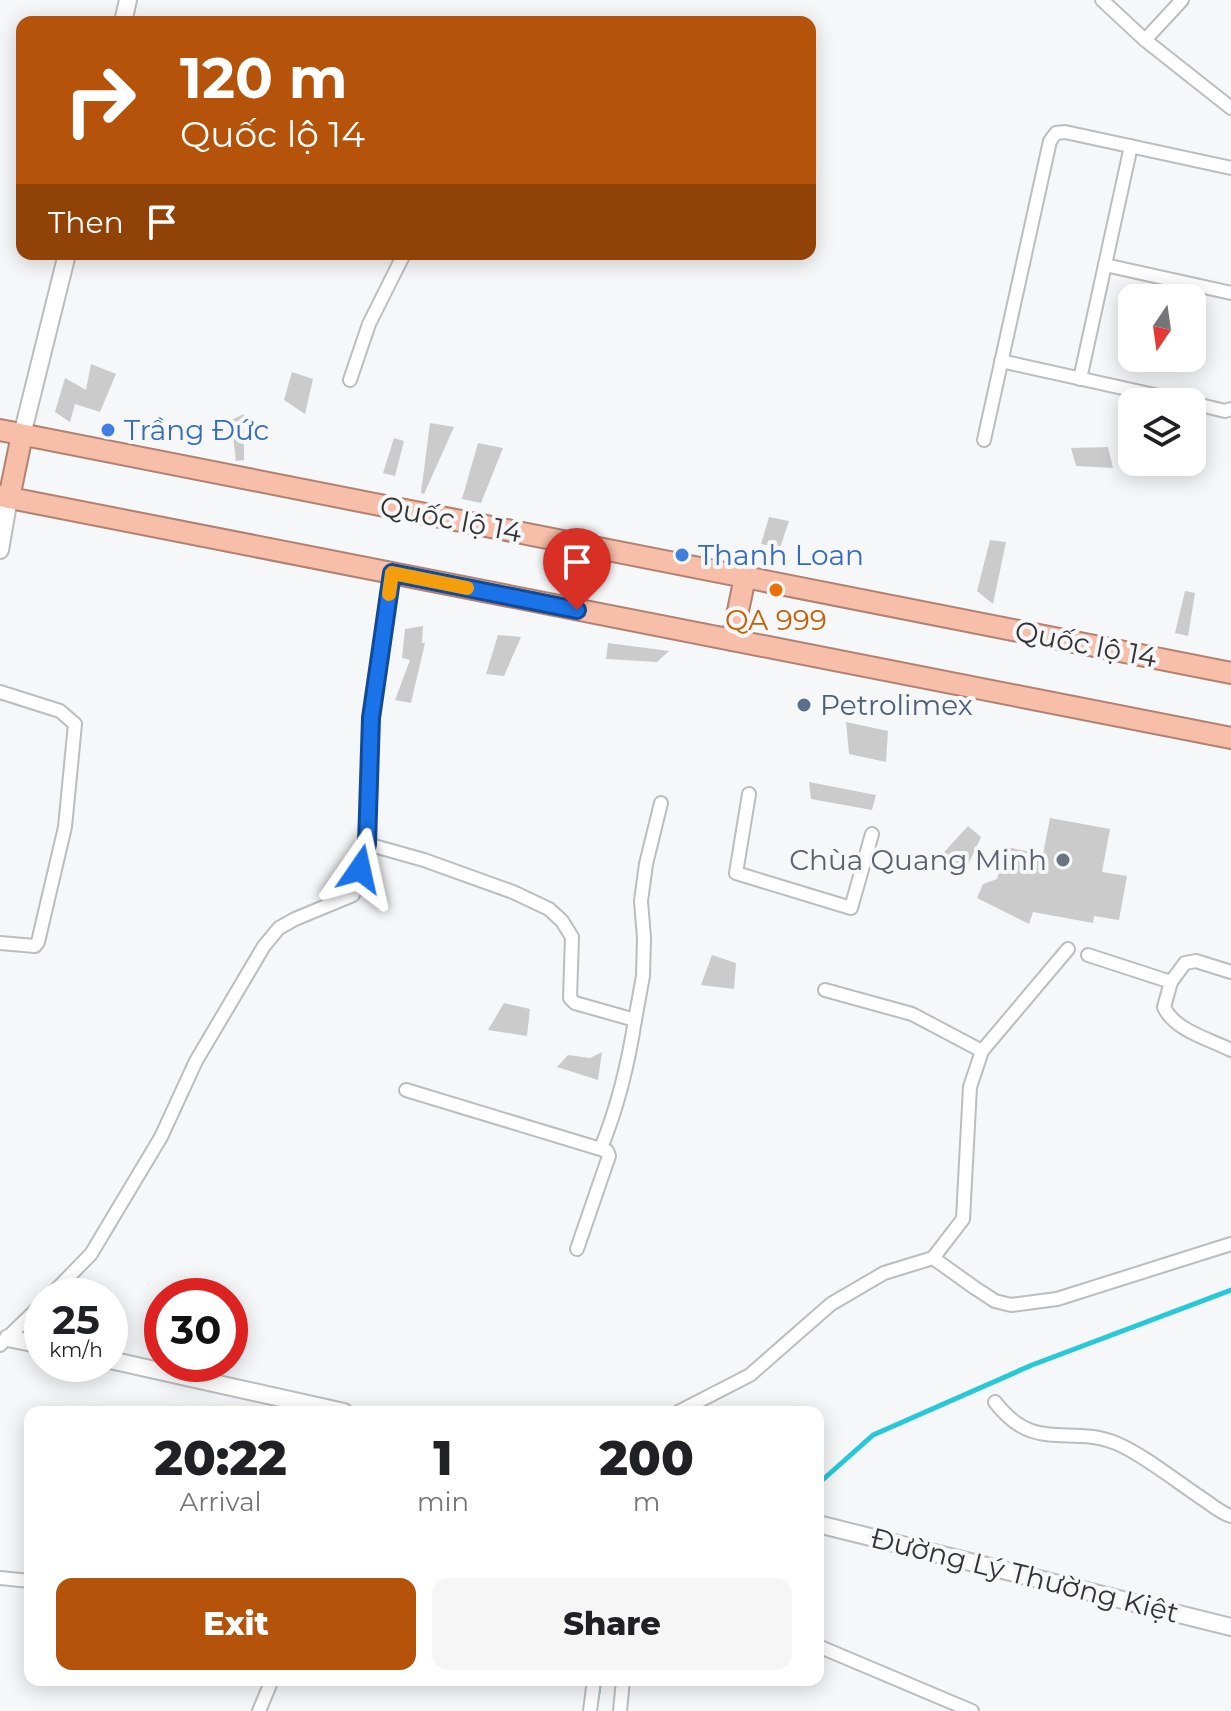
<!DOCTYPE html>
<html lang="en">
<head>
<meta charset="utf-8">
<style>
  :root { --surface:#fff; --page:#f6f6f6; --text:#202124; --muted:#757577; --accent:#b45309 }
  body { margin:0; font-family:Montserrat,sans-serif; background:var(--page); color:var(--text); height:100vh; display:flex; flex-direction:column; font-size:30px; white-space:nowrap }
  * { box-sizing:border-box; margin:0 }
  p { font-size:26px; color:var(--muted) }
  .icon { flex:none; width:44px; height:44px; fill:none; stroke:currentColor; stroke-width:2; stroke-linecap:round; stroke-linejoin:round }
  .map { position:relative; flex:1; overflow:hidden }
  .side { position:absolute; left:24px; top:1406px; width:800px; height:280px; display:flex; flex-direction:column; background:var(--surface); border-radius:16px; box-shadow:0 4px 20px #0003 }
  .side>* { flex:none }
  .hud { position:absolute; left:16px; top:16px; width:800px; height:244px; border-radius:16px; box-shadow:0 4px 20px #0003; background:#b45309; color:#fff; overflow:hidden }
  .needle { width:52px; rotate:193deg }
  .buttons { position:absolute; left:1118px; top:284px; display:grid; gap:16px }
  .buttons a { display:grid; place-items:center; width:88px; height:88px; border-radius:16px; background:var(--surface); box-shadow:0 4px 20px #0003; font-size:40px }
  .speed { position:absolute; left:24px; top:1278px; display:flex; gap:16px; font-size:40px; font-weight:700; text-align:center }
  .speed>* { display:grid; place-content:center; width:104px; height:104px; border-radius:50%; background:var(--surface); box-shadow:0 4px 20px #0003; line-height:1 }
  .speed small { font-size:20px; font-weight:400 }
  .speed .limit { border:12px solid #d22; background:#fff; color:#111 }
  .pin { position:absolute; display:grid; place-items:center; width:68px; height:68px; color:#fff; margin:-82px -34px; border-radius:50% 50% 50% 0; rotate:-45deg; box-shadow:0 0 8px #0007 }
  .pin .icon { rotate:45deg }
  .me { position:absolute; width:88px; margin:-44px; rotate:11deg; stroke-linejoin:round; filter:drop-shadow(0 0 6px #0008) }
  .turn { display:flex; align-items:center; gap:28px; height:168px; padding:0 32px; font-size:36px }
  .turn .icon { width:104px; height:104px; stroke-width:2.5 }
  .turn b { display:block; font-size:56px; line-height:68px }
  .then { display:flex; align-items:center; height:76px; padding:0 32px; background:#0003; gap:16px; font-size:30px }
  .eta { display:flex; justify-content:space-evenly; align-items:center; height:136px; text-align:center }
  .eta b { font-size:48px; font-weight:800; line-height:56px }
  .primary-button { display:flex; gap:16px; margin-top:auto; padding:16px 32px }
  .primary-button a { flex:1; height:92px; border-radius:16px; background:var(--accent); color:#fff; font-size:32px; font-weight:800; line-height:92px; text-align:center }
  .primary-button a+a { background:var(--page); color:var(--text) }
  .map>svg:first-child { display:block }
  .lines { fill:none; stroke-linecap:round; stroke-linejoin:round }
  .stream { stroke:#27c8d7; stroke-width:5 }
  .building { fill:#cccbcb }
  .minor-casing { stroke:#bcbdbe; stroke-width:16 }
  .tertiary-casing { stroke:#bcbdbe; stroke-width:20 }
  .trunk-casing { stroke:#b18272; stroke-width:24 }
  .minor { stroke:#fff; stroke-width:12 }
  .tertiary { stroke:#fff; stroke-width:16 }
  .trunk { stroke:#f7beaa; stroke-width:20 }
  .route-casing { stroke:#114b97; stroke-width:20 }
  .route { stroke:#1a73e8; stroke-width:14 }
  .slow { stroke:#f59e0b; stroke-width:14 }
  .shop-dot { fill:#3f7fe0; stroke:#f6f7f8; stroke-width:3 }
  .food-dot { fill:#e8710a; stroke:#f6f7f8; stroke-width:3 }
  .service-dot { fill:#5c6f8a; stroke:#f6f7f8; stroke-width:3 }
  .worship-dot { fill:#6b7280; stroke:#f6f7f8; stroke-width:3 }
  .labels { text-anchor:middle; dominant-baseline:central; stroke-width:8; stroke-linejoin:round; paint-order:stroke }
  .shop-label { font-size:28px; fill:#366cbe; stroke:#f6f7f8; text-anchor:start }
  .street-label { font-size:28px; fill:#333334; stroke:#f6f7f8 }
  .food-label { font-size:28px; fill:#c56008; stroke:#f6f7f8 }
  .service-label { font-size:28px; fill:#4e5e75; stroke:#f6f7f8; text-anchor:start }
  .worship-label { font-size:28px; fill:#5b616d; stroke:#f6f7f8; text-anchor:end }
</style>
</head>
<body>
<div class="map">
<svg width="1231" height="1711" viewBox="0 0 1231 1711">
  <rect width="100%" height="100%" fill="#f6f7f8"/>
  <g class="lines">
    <g class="stream">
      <path d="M 818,1484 L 873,1435 L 1032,1365 L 1231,1290"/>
      <path d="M 597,1698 L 600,1680"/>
    </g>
  </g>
  <g class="building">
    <path d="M 91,364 L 116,374 L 100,412 L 75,404 L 70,422 L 55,412 L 65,378 L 86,390 Z"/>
    <path d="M 292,372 L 313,379 L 305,414 L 284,400 Z"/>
    <path d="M 244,414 L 244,460 L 236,461 L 231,420 Z"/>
    <path d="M 430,423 L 454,427 L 424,494 L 421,493 Z"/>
    <path d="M 394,438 L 404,441 L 395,476 L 383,473 Z"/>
    <path d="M 478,443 L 503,448 L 481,503 L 462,499 Z"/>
    <path d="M 1108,447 L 1113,468 L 1076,466 L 1071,448 Z"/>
    <path d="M 769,517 L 789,521 L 780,548 L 761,544 Z"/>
    <path d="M 990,540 L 1006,542 L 993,604 L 977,591 Z"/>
    <path d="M 1185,591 L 1195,593 L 1188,636 L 1175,633 Z"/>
    <path d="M 423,626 L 422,643 L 425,643 L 411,703 L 395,700 L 410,660 L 402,658 L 405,629 Z"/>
    <path d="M 498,635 L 521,637 L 504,676 L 486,674 Z"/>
    <path d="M 608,643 L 669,651 L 657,662 L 606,659 Z"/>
    <path d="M 846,722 L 888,731 L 886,762 L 849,754 Z"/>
    <path d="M 809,782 L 876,795 L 872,810 L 811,799 Z"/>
    <path d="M 1050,818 L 1110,829 L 1102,872 L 1127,876 L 1119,920 L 1094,916 L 1093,923 L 1033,912 L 1029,924 L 977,898 L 983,884 L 997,879 L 1006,847 L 1043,854 Z"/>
    <path d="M 968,826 L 981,837 L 966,869 L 936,861 Z"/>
    <path d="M 712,955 L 736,963 L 734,989 L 701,985 Z"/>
    <path d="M 504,1003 L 530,1009 L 527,1036 L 488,1030 Z"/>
    <path d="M 602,1052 L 598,1080 L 557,1067 L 568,1055 L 590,1058 Z"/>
  </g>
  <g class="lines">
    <defs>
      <g id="minor">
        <path d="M 1102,0 L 1145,40 L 1231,108"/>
        <path d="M 1145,40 L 1182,0"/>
        <path d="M 1105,265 L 1231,293"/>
        <path d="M 1001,361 L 1186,402"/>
        <path d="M 1080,379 L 1131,146"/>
        <path d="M 350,380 L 369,324 L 404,254"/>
        <path d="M 1192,403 L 1225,411 L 1231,409"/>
        <path d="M 984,440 L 1050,141 L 1056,133 L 1065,132 L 1231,168"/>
        <path d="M 0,692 L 60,711 L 75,724 L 65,827 L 38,942 L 35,946 L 0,943"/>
        <path d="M 749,794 L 736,873 L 851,908 L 872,834"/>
        <path d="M 367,844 L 371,718 L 392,573"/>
        <path d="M 1088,955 L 1171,982 L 1164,1007 C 1174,1030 1209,1039 1231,1050"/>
        <path d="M 1171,982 L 1185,963 L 1196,961 L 1231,972"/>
        <path d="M 825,990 L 912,1014 L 982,1051"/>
        <path d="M 635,1020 L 643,976 L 644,938 L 641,901 L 646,864 L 661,803"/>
        <path d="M 406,1090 L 607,1151 L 609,1156 L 577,1249"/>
        <path d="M 933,1258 L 963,1219 L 970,1087 L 982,1051 L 1068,949"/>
        <path d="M 50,1296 L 91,1254 L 161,1137 L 196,1061 L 264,946 L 279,928 L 295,919 L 353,895 L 367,844 L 424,860 L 513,892 L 549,909 L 562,921 L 572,937 L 570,998 L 575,1003 L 635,1020 C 628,1065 618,1106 601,1148"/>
        <path d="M 0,1345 L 42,1304"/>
        <path d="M 995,1402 C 1036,1455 1069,1423 1118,1444 C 1144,1455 1181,1485 1206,1501 C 1214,1507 1223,1514 1231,1516"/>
        <path d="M 678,1412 L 750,1375 L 831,1304 L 884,1273 L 933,1258 L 975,1288 L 995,1301 L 1011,1305 L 1057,1299 L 1231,1244"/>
        <path d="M 0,1578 L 30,1581"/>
        <path d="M 818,1646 L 972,1711"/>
        <path d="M 259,1711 L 272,1680"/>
        <path d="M 590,1711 L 594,1680"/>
        <path d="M 620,1711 L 623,1680"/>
      </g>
      <g id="tertiary">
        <path d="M 123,22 L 128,0"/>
        <path d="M 22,435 L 67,254"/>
        <path d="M 0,550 L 9,498"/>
        <path d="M 8,1338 L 42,1345"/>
        <path d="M 110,1360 L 344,1412"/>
        <path d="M 818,1524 L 1231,1627"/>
      </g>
      <g id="trunk">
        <path d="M 0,430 L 1231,673"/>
        <path d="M 0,496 L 1231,738"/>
        <path d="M 9,498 L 22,435"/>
        <path d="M 732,640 L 745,577"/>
      </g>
    </defs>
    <use href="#minor" class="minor-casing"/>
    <use href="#tertiary" class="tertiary-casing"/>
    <use href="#trunk" class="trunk-casing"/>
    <use href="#minor" class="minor"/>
    <use href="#tertiary" class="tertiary"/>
    <use href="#trunk" class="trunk"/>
  </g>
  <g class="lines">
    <defs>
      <path id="route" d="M 360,869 L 367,844 L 371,718 L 392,573 L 577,610"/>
    </defs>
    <use href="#route" class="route-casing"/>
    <use href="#route" class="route"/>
    <path class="slow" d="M 389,594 L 392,573 L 467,588"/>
  </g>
  <g class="shop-dot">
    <circle cx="108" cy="430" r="8"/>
    <circle cx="682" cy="555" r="8"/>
  </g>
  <circle class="food-dot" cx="776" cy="590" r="8"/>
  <circle class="service-dot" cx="804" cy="705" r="8"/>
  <circle class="worship-dot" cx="1063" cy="860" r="8"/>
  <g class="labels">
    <g class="shop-label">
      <text x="124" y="430">Trầng Đức</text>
      <text x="698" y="555">Thanh Loan</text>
    </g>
    <g class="street-label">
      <text transform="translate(451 519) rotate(11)">Quốc lộ 14</text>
      <text transform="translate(1086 644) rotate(11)">Quốc lộ 14</text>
      <text transform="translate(1025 1575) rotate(14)">Đường Lý Thường Kiệt</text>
    </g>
    <g class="food-label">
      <text x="776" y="620">QA 999</text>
    </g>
    <g class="service-label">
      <text x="820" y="705">Petrolimex</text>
    </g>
    <g class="worship-label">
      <text x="1047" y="860">Chùa Quang Minh</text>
    </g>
  </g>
</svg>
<div class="buttons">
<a><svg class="needle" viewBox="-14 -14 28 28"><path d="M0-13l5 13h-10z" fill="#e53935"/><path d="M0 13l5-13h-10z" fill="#757577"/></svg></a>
<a><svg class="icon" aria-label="layers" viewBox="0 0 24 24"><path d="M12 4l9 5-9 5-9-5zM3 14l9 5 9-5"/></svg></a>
</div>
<div class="speed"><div>25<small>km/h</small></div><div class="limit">30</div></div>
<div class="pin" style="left:577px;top:610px;background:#d93025"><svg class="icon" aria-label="arrive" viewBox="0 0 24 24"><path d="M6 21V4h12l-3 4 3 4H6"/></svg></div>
<svg class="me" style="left:360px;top:869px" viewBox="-20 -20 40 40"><path d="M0-17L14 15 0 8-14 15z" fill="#1a73e8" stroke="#fff" stroke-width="4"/></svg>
<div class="hud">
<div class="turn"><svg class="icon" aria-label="right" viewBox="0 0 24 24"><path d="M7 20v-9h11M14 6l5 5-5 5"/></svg><div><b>120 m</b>Quốc lộ 14</div></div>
<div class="then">Then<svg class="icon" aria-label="arrive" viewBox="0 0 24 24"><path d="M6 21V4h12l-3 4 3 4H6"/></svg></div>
</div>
<section class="side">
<div class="eta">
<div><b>20:22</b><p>Arrival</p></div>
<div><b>1</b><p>min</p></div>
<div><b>200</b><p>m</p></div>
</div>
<div class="primary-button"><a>Exit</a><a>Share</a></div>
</section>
</div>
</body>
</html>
